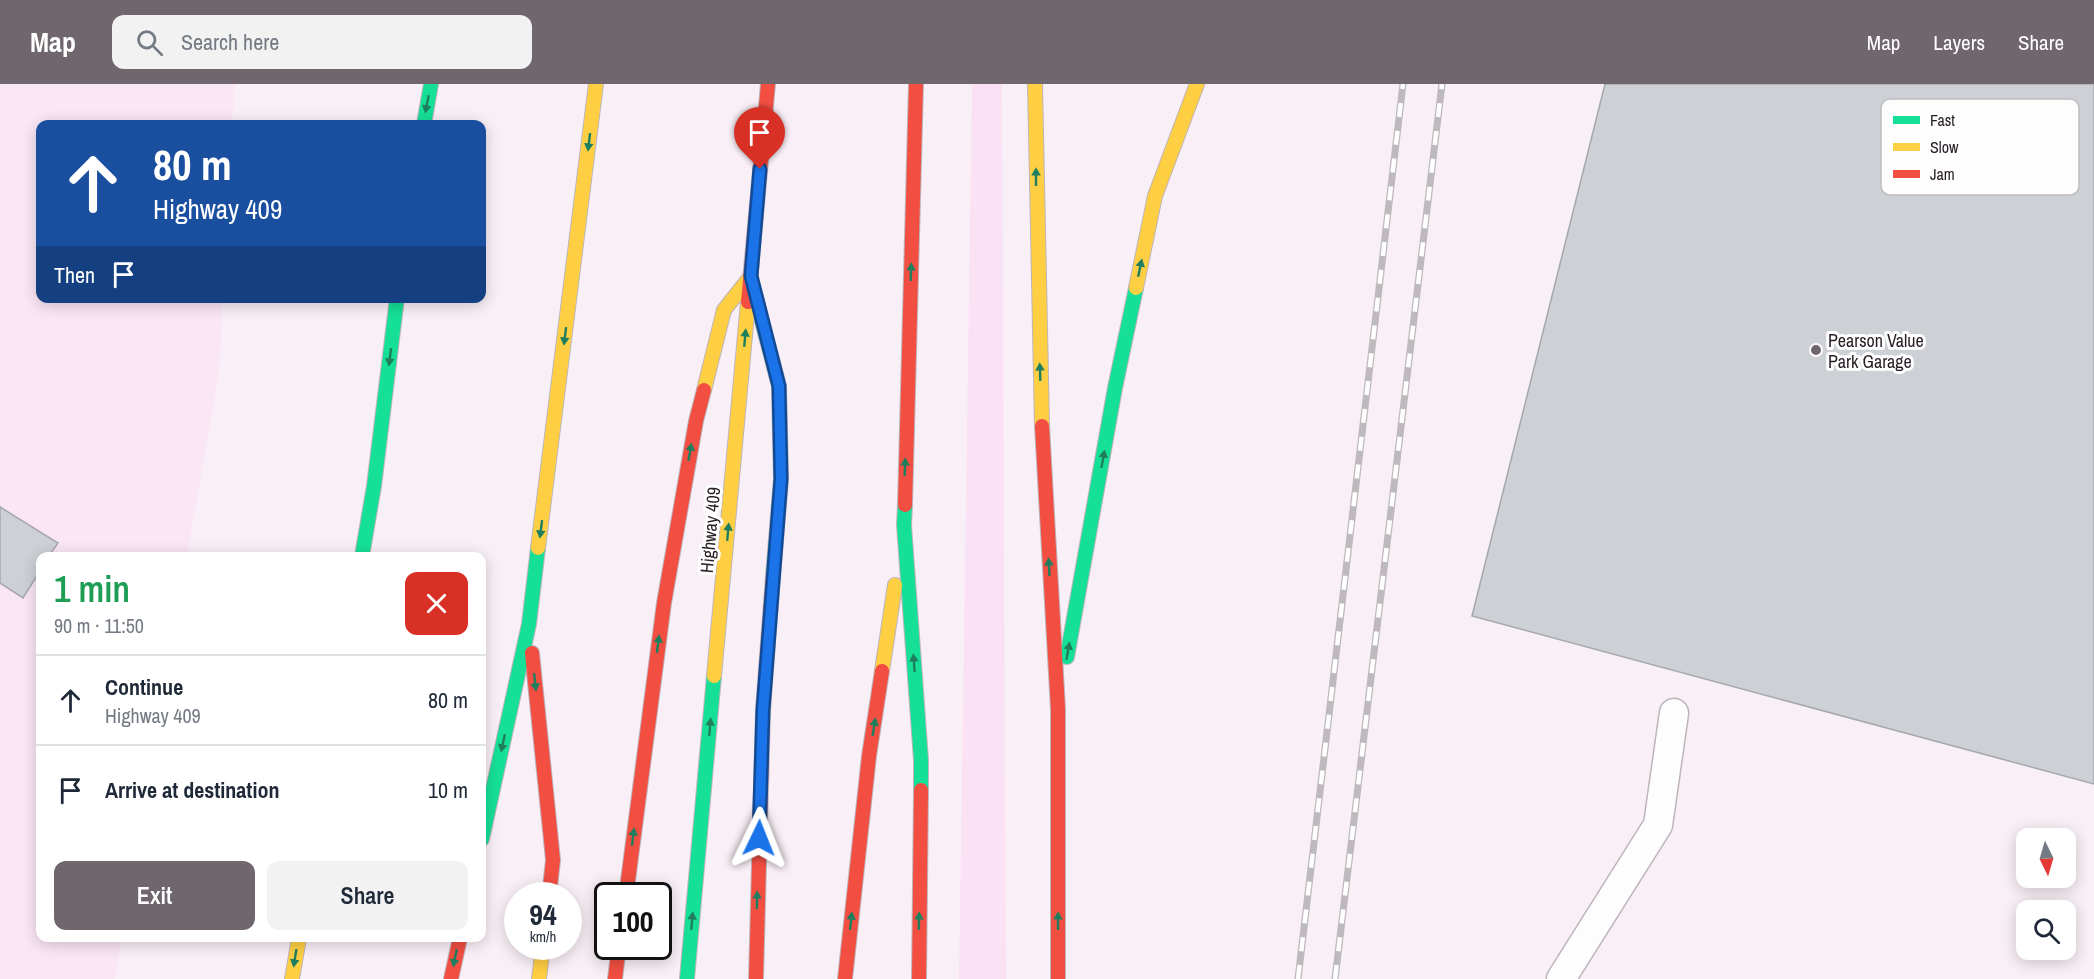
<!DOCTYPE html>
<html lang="en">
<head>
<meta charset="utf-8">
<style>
  :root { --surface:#fff; --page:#f2f2f3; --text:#1f2937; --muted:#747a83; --line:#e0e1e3; --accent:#70666e }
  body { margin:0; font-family:"Archivo Narrow",sans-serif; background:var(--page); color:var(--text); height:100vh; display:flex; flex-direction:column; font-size:22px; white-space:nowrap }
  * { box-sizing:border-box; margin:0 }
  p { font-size:20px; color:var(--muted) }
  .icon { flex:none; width:33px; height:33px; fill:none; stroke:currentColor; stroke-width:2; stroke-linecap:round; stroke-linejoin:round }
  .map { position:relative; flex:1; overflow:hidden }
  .details { position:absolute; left:36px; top:468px; width:450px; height:390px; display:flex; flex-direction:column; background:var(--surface); border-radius:12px; box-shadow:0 3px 15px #0003 }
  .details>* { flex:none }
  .hud { position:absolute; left:36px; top:36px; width:450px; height:183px; border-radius:12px; box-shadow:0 3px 15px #0003; background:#1a4fa0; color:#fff; overflow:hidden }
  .needle { width:39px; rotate:175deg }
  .fabs { position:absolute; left:2016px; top:744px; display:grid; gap:12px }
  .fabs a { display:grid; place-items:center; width:60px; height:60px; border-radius:12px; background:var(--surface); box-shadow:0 3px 15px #0003; font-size:30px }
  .speed { position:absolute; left:504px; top:798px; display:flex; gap:12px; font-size:30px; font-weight:700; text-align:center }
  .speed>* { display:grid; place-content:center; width:78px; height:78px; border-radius:50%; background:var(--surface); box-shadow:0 3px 15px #0003; line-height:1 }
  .speed small { font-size:15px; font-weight:400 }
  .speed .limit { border:3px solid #111; border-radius:9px; background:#fff; color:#111 }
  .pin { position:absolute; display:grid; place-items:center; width:51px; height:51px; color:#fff; margin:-62px -26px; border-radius:50% 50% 50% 0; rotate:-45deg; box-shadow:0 0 6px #0007 }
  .pin .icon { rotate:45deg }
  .me { position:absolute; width:66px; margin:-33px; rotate:2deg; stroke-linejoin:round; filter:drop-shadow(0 0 4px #0008) }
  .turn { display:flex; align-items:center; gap:21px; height:126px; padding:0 18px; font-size:27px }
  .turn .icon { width:78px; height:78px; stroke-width:2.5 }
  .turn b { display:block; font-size:42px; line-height:51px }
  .then { display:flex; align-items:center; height:57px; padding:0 18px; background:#0003; gap:12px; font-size:22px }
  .round { display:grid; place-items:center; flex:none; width:63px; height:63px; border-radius:12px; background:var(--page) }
  .headline { display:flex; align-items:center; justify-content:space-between; height:102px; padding:0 18px }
  h1 { font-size:36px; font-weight:600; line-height:45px; color:#1e9e55 }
  .button { display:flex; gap:12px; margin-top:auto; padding:12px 18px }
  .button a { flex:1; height:69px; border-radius:12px; background:var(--accent); color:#fff; font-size:24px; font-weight:600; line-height:69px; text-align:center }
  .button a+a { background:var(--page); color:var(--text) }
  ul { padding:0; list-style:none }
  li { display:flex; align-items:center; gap:18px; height:90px; padding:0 18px; border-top:2px solid var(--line) }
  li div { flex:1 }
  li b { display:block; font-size:22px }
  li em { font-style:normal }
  header { display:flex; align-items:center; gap:36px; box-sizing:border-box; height:84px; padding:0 30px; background:var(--accent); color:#fff }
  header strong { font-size:28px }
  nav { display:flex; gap:33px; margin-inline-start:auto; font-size:21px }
  .search { width:420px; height:54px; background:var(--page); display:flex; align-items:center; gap:15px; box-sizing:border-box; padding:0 21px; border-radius:12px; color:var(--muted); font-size:22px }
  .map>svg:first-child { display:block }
  .built { fill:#fbe6f5 }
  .green { fill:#fae2f4 }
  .building { fill:#cdd0d5; stroke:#a5a8ac; stroke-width:1.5 }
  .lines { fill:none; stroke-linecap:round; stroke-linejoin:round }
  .lane-casing { stroke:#beb4bb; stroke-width:31 }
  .fast-casing { stroke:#beb4bb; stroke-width:16 }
  .slow-casing { stroke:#beb4bb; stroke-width:16 }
  .jam-casing { stroke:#beb4bb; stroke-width:16 }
  .lane { stroke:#fefdfe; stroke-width:28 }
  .fast { stroke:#16e098; stroke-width:14 }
  .slow { stroke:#ffcf43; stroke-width:14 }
  .jam { stroke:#f24e42; stroke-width:14 }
  .rail-casing { stroke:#bdb9bc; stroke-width:7 }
  .rail { stroke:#fefefe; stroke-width:4.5; stroke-dasharray:14; stroke-linecap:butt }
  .oneway { fill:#1e7e5e }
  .route-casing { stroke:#114b97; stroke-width:15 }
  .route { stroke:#1a73e8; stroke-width:10 }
  .poi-dot { fill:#70666e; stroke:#fefefe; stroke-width:2 }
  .labels { text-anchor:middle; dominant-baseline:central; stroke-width:6; stroke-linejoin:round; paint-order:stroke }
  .poi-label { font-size:18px; fill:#271d25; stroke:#fefefe; text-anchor:start }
  .street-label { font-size:18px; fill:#271d25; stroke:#fefefe }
  .key { fill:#fefefe; stroke:#bebabd; stroke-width:1.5 }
  .key-label { font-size:16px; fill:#271d25 }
</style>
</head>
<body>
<header>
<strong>Map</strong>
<div class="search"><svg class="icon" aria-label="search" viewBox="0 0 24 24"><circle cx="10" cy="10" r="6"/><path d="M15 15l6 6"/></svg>Search here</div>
<nav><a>Map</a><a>Layers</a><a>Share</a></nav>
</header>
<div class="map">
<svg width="2094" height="895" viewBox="0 0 2094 895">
  <rect width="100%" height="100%" fill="#f9eff6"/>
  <path class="built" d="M 0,0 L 235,0 L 232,40 L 40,40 L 40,214 L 223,215 L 219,289 L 187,472 L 40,472 L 40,854 L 122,854 L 115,895 L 0,895 Z"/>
  <path class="green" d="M 972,0 L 1002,0 L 1006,895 L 959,895 Z"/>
  <g class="building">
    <path d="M 1605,0 L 2094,0 L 2094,700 L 1472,532 Z"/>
    <path d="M 0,423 L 58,459 L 49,472 L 40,472 L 40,487 L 23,514 L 0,499 Z"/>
  </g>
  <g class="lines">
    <defs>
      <path id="lane" d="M 1561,895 L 1658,741 L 1674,629"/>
      <g id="fast">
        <path d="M 424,40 L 431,0"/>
        <path d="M 756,214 L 779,302 L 781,395 L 773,492"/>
        <path d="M 905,421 L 904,441 L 921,676 L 921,706"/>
        <path d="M 362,472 L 374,402 L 397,214"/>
        <path d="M 1067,573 L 1115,304 L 1136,204"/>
        <path d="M 482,755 L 529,540 L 538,464"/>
        <path d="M 687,895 L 714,592"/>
      </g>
      <g id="slow">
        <path d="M 1035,0 L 1042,342"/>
        <path d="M 1136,204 L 1155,112 L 1197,0"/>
        <path d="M 704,306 L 724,226 L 751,192"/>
        <path d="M 538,464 L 596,0"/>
        <path d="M 882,587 L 895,501"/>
        <path d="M 714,592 L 748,218"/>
        <path d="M 292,895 L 299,854"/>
        <path d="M 539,895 L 543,862"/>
      </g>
      <g id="jam">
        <path d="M 748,218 L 768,0"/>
        <path d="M 1042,342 L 1058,625 L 1058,895"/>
        <path d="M 905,421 L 916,0"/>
        <path d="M 532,569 L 553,776 L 549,812"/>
        <path d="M 626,812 L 664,519 L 696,337 L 704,306"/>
        <path d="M 451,895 L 460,854"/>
        <path d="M 615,895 L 619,862"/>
        <path d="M 756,895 L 763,626 L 773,492"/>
        <path d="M 845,895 L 869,672 L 882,587"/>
        <path d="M 919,895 L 921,706"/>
      </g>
    </defs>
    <use href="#lane" class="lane-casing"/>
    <use href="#fast" class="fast-casing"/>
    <use href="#slow" class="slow-casing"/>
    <use href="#jam" class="jam-casing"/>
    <use href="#lane" class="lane"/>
    <use href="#fast" class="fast"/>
    <use href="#slow" class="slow"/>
    <use href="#jam" class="jam"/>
    <defs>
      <g id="rail">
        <path d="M 1298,895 L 1403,0"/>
        <path d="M 1335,895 L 1442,0"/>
      </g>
    </defs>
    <use href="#rail" class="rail-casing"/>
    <use href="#rail" class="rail"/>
  </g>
  <defs><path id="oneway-solid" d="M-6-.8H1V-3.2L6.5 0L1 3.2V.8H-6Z" transform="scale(1.5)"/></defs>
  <g class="oneway">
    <use href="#oneway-solid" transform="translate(427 20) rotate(101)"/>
    <use href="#oneway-solid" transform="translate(589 58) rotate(97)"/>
    <use href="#oneway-solid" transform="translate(1036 93) rotate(-90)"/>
    <use href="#oneway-solid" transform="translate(1140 184) rotate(-78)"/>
    <use href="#oneway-solid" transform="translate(911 188) rotate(-88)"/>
    <use href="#oneway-solid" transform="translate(565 252) rotate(97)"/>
    <use href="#oneway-solid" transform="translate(745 254) rotate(-85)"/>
    <use href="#oneway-solid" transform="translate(390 273) rotate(97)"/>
    <use href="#oneway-solid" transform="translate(1040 288) rotate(-92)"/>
    <use href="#oneway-solid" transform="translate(690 368) rotate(-80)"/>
    <use href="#oneway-solid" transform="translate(1103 375) rotate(-80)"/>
    <use href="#oneway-solid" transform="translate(905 383) rotate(-88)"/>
    <use href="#oneway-solid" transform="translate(541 445) rotate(97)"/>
    <use href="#oneway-solid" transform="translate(728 448) rotate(-85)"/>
    <use href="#oneway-solid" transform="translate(1049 483) rotate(-93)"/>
    <use href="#oneway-solid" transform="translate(658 560) rotate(-83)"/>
    <use href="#oneway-solid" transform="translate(1068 567) rotate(-80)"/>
    <use href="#oneway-solid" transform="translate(914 579) rotate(-94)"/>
    <use href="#oneway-solid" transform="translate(535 598) rotate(84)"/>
    <use href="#oneway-solid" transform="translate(710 643) rotate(-85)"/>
    <use href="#oneway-solid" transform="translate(874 643) rotate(-81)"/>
    <use href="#oneway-solid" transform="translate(503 659) rotate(102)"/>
    <use href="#oneway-solid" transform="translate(633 753) rotate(-83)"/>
    <use href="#oneway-solid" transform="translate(757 816) rotate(-89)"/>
    <use href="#oneway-solid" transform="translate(692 837) rotate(-85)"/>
    <use href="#oneway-solid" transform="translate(851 837) rotate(-84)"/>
    <use href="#oneway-solid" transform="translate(919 837) rotate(-89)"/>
    <use href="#oneway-solid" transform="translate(1058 837) rotate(-90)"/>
    <use href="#oneway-solid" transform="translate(295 874) rotate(99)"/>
    <use href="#oneway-solid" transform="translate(455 874) rotate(102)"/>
  </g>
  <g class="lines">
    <defs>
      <path id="route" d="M 759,754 L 763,626 L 781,395 L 779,302 L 751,192 L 760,85"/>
    </defs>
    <use href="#route" class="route-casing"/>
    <use href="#route" class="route"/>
  </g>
  <circle class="poi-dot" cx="1816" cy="266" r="6"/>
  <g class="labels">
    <g class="poi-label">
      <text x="1828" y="256">Pearson Value<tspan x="1828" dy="21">Park Garage</tspan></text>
    </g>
    <g class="street-label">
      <text transform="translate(710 446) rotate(-85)">Highway 409</text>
    </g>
  </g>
  <rect x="1881" y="15" width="198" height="96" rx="9" class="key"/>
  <rect x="1893" y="32" width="27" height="8" fill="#16e098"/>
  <rect x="1893" y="59" width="27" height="8" fill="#ffcf43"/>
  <rect x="1893" y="86" width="27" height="8" fill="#f24e42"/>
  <g class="key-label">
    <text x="1930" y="42">Fast</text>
    <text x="1930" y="69">Slow</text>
    <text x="1930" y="96">Jam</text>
  </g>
</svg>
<div class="fabs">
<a><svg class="needle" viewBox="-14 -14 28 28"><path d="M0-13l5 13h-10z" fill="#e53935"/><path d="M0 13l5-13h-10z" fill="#747a83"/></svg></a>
<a><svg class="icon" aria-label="search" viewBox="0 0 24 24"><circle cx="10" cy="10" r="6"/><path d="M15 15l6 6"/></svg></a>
</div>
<div class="speed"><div>94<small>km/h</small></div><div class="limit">100</div></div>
<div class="pin" style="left:760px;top:85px;background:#d93025"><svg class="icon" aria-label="arrive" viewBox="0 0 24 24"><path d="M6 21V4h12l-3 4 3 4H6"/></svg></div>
<svg class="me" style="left:759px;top:754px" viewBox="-20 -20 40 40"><path d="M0-17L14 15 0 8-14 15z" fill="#1a73e8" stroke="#fff" stroke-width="4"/></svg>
<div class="hud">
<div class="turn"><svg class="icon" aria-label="ahead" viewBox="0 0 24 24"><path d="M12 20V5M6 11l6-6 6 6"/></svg><div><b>80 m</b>Highway 409</div></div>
<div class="then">Then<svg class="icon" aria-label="arrive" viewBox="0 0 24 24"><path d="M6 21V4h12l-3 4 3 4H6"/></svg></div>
</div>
<section class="details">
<div class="headline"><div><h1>1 min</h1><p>90 m · 11:50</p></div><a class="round" style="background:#d93025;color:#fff"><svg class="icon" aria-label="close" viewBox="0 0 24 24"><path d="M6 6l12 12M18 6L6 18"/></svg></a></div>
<ul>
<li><svg class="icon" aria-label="ahead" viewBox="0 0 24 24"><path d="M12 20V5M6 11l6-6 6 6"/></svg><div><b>Continue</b><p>Highway 409</p></div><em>80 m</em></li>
<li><svg class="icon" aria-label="arrive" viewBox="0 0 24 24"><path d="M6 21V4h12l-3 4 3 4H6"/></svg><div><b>Arrive at destination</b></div><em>10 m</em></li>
</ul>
<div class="button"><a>Exit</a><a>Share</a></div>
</section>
</div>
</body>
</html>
